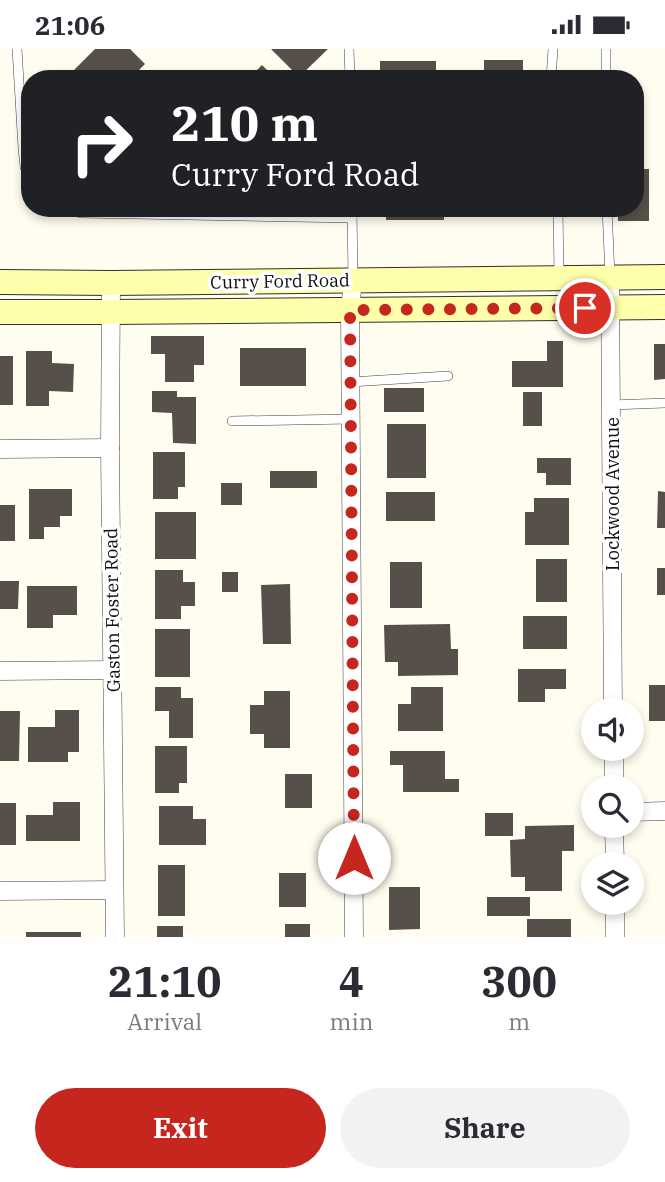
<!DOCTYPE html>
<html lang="en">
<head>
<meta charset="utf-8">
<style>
  :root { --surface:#fff; --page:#f2f2f3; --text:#2b2b33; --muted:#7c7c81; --accent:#c5271f }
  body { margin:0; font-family:"IBM Plex Serif",serif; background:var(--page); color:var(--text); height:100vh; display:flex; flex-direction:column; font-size:26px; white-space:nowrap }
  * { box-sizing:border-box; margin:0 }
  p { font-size:23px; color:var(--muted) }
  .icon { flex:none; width:38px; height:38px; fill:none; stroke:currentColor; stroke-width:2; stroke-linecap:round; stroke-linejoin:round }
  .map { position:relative; height:888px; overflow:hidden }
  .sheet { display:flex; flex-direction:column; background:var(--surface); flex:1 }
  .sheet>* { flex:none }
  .guide { position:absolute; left:21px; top:21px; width:623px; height:147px; border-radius:28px; box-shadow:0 4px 10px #0003; background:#202124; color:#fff; overflow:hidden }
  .fabs { position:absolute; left:581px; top:649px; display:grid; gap:14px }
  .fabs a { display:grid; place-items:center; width:63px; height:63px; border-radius:50%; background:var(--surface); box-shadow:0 4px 10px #0003; font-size:35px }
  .pin { position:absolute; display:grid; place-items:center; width:60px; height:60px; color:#fff; margin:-30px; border:4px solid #fff; border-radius:50%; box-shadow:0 2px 7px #0007 }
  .me { position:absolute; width:77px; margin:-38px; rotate:0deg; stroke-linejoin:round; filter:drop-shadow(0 0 5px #0008) }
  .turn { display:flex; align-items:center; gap:24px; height:147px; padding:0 35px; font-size:32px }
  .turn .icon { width:91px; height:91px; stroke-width:2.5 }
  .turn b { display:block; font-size:49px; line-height:60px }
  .eta { display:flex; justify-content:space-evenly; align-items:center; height:119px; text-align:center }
  .eta b { font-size:42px; font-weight:800; line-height:49px }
  .action { display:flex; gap:14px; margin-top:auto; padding:14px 35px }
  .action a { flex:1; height:80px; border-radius:42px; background:var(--accent); color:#fff; font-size:28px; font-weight:800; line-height:80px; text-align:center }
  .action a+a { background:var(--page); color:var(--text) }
  .status { display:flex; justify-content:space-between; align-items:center; height:49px; padding:0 35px; background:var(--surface); direction:ltr }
  .status svg { height:19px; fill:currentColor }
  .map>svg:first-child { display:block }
  .building { fill:#57504a }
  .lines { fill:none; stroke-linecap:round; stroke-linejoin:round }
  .lane-casing { stroke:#414141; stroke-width:10 }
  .street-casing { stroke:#414141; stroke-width:19 }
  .secondary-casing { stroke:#303030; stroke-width:26 }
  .lane { stroke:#fff; stroke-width:9 }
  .street { stroke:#fff; stroke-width:18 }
  .secondary { stroke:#fffeaa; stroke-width:24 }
  .route { stroke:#c5271f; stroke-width:12; stroke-dasharray:0 21.6 }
  .labels { text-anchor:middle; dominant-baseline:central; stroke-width:7; stroke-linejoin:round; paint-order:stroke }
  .street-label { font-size:18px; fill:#0e0e0e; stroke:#fff }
</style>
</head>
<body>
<div class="status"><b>21:06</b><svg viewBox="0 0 49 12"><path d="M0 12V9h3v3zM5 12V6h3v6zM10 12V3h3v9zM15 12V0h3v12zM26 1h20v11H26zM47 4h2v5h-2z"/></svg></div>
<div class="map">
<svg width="665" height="888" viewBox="0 0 665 888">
  <rect width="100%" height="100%" fill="#fffdef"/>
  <g class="building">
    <path d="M 95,0 L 130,0 L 145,15 L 130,30 L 65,30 Z"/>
    <path d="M 271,0 L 328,0 L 299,28 Z"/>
    <rect x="484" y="11" width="39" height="19"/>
    <rect x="380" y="12" width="56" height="18"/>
    <path d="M 262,16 L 276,30 L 248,30 Z"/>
    <path d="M 635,120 L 649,120 L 649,172 L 618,172 L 618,159 L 635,159 Z"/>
    <rect x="386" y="159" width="58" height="12"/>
    <path d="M 151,287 L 204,287 L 204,316 L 194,316 L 194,333 L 165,333 L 165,305 L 151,305 Z"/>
    <path d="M 547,292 L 563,292 L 563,338 L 512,338 L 512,312 L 547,312 Z"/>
    <path d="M 654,295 L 665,295 L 665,330 L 654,331 Z"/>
    <rect x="240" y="299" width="66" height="38"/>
    <path d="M 26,302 L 52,302 L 52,314 L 74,315 L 73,343 L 49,342 L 49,357 L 26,357 Z"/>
    <rect x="0" y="307" width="13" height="49"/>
    <rect x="384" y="339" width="40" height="24"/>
    <path d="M 152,342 L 177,342 L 177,348 L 196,348 L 196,395 L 173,394 L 172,364 L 152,363 Z"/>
    <rect x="523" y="343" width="19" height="34"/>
    <rect x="387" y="375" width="39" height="54"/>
    <path d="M 153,403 L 185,403 L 185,438 L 178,438 L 178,450 L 153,450 Z"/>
    <path d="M 537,409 L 571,409 L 571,436 L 546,436 L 546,424 L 537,424 Z"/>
    <rect x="270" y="422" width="47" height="17"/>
    <rect x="221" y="434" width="21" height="22"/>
    <path d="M 29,440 L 72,440 L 72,467 L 60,467 L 60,478 L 44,478 L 44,490 L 29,490 Z"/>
    <path d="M 658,442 L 665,443 L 665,479 L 657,479 Z"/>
    <rect x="386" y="443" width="49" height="29"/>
    <path d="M 534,449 L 569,449 L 569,496 L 525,496 L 525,463 L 534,463 Z"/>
    <rect x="0" y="456" width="15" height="36"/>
    <rect x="155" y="463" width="41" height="47"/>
    <rect x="536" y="510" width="31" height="43"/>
    <rect x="390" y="513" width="32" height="46"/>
    <rect x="657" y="519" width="8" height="27"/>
    <path d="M 155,521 L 183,521 L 183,533 L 195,533 L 195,557 L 181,557 L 181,570 L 155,570 Z"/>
    <rect x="222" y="523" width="16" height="20"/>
    <path d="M 0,532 L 19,532 L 18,560 L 0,560 Z"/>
    <path d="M 290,535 L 291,595 L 263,595 L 261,536 Z"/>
    <path d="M 27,537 L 77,537 L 77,566 L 53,566 L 53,579 L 27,579 Z"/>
    <rect x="523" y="567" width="44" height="33"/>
    <path d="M 450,575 L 451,600 L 458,600 L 458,626 L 398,627 L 398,613 L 385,613 L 384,576 Z"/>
    <rect x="155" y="580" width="35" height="48"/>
    <path d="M 518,620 L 566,620 L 566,640 L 545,640 L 545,653 L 518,653 Z"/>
    <rect x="649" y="636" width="16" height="36"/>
    <path d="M 155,638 L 181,638 L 181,649 L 193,649 L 193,689 L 169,689 L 169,662 L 155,662 Z"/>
    <path d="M 411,638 L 443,638 L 443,682 L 398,682 L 398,655 L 411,655 Z"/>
    <path d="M 264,642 L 290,642 L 290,699 L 264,699 L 264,685 L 250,685 L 250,656 L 264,656 Z"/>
    <path d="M 55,661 L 79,661 L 79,703 L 68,703 L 68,713 L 28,713 L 28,678 L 55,678 Z"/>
    <path d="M 0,662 L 20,662 L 19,712 L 0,712 Z"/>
    <path d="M 155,697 L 187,697 L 187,734 L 179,734 L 179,744 L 155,744 Z"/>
    <path d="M 390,702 L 445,702 L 445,730 L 459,730 L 459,743 L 403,743 L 403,716 L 390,716 Z"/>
    <rect x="285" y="725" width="27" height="34"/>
    <path d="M 53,753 L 80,753 L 80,792 L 26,792 L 26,766 L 53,766 Z"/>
    <rect x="0" y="754" width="16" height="42"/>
    <path d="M 159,757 L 193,757 L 193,770 L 206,770 L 206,796 L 159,796 Z"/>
    <rect x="485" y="764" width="28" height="23"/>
    <path d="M 574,776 L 574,802 L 562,802 L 562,842 L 525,842 L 525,828 L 511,828 L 510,791 L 525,790 L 525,777 Z"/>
    <rect x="158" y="816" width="27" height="51"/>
    <rect x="279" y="824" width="27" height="34"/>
    <path d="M 389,838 L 420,838 L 420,880 L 389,881 Z"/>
    <rect x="487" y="848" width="43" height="19"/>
    <rect x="527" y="870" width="44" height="18"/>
    <rect x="285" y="875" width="25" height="13"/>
    <rect x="157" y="877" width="26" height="11"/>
    <rect x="26" y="883" width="55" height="5"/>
  </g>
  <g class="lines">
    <defs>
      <g id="lane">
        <path d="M 17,0 L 23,99 L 25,118 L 30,132"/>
        <path d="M 349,0 L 350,30"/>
        <path d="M 606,0 L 606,30"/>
        <path d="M 551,30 L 553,0"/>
        <path d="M 62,159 L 81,164 L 352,169"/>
        <path d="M 352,159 L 353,231"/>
        <path d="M 558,159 L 559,227"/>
        <path d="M 607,159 L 610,227"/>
        <path d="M 350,333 L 448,327"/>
        <path d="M 611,356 L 665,354"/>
        <path d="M 232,372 L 351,370"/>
      </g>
      <g id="street">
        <path d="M 610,228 L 613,662"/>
        <path d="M 353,231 L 350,261 L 354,888"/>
        <path d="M 111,234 L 110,399 L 115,888"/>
        <path d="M 0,400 L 110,399"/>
        <path d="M 0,622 L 113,621"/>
        <path d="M 614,700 L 614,738"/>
        <path d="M 632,763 L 665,762"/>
        <path d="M 614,777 L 615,816"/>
        <path d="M 0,842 L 114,841"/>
        <path d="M 615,854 L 615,888"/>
      </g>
      <g id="secondary">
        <path d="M 0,233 L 111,234 L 665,228"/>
        <path d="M 0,263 L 111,263 L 665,258"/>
      </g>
    </defs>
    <use href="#lane" class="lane-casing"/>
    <use href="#street" class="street-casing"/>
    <use href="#secondary" class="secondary-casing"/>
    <use href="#lane" class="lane"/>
    <use href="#street" class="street"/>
    <use href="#secondary" class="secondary"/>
  </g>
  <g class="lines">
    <path class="route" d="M 354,809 L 350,261 L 585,259"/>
  </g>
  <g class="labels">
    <g class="street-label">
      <text transform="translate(280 232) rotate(-1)">Curry Ford Road</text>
      <text transform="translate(612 445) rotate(-90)">Lockwood Avenue</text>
      <text transform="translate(112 561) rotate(-91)">Gaston Foster Road</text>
    </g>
  </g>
</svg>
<div class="fabs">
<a><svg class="icon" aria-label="sound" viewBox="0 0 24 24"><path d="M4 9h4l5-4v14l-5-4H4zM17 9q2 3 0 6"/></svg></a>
<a><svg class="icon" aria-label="search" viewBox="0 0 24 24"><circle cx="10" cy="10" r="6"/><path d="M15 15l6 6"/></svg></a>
<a><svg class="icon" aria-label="layers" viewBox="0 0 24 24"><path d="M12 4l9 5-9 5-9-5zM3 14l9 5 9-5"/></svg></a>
</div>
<div class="pin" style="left:585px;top:259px;background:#d93025"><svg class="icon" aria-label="arrive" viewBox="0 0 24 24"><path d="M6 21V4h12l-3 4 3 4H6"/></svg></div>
<svg class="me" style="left:354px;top:809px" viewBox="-20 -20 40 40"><circle r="19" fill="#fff"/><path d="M0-13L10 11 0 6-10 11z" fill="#c5271f"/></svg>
<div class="guide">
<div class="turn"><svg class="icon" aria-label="right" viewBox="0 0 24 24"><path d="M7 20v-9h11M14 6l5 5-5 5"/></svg><div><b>210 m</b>Curry Ford Road</div></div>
</div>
</div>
<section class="sheet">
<div class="eta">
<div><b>21:10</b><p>Arrival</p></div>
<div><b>4</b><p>min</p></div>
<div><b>300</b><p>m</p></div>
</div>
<div class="action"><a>Exit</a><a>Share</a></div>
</section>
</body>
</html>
